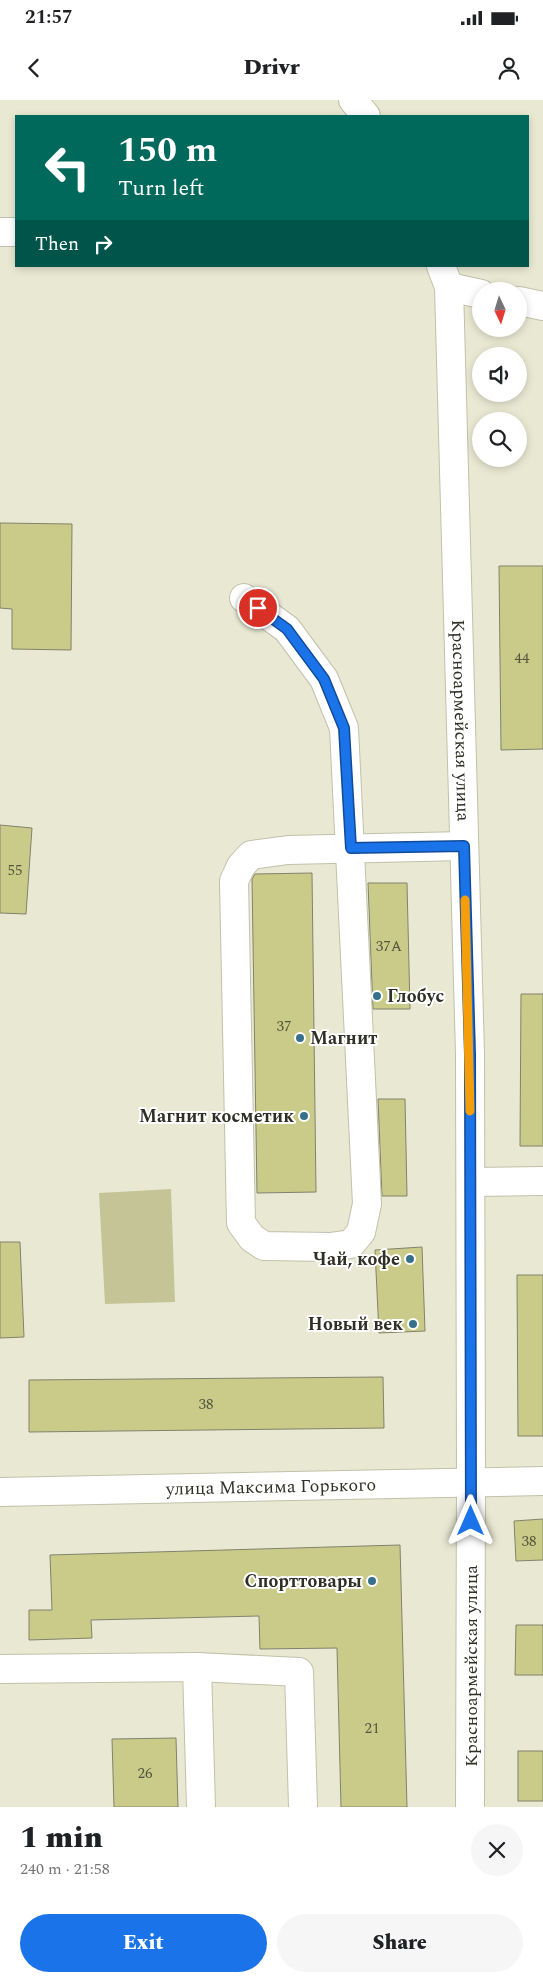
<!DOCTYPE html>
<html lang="en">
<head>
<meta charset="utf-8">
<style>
  :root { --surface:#fff; --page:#f6f6f6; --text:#202124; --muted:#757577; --accent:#1a73e8 }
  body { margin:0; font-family:Spectral,serif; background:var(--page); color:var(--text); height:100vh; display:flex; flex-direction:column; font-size:19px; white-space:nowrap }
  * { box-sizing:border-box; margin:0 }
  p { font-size:16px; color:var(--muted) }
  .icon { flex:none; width:28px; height:28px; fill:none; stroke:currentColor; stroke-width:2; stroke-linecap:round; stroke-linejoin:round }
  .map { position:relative; height:1707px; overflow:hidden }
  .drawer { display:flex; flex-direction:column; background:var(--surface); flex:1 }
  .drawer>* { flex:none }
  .guide { position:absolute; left:15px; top:15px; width:514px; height:152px; border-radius:0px; box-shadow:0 2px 8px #0003; background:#00695c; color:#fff; overflow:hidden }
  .needle { width:32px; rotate:176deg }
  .controls { position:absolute; left:472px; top:182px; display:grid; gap:10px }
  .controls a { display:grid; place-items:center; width:55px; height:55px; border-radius:50%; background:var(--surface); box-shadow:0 2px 8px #0003; font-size:25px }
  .pin { position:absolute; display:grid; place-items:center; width:42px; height:42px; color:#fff; margin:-21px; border:2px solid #fff; border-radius:50%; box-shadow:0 1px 5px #0007 }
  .me { position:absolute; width:55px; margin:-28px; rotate:0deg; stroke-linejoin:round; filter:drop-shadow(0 0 4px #0008) }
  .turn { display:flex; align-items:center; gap:18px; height:105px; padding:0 20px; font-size:22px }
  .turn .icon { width:65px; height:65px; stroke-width:2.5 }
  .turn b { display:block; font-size:35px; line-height:42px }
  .then { display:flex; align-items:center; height:48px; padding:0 20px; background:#0003; gap:10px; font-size:19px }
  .round { display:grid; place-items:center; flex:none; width:52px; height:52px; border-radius:26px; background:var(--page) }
  .overview { display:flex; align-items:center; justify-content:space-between; height:85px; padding:0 20px }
  h1 { font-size:30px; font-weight:800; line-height:38px }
  .primary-button { display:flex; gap:10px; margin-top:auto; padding:10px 20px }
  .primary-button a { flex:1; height:58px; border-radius:30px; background:var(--accent); color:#fff; font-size:20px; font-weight:800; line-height:58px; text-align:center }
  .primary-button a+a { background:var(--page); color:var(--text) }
  .status { display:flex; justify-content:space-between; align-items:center; height:35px; padding:0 25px; background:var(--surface); direction:ltr }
  .status svg { height:14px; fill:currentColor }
  header { display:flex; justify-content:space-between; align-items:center; height:65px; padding:0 20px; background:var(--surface); font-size:22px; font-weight:800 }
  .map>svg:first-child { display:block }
  .green { fill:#c4c497 }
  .building { fill:#cbcb89; stroke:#81826d }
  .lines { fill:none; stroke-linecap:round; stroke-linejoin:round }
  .minor-casing { stroke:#c1c1ab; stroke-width:30 }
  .minor { stroke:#fff; stroke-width:28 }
  .route-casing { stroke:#114b97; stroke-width:12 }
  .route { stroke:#1a73e8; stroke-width:9 }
  .slow { stroke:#f59e0b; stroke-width:9 }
  .poi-dot { fill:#377089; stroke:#fff; stroke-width:2 }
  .labels { text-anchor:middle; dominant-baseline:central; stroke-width:4; stroke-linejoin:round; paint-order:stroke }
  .number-label { font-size:15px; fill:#56563f }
  .street-label { font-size:18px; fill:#2f2f26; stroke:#fff }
  .poi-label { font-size:18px; font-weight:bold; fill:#2f2f26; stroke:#fff; text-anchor:end }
</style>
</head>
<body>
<div class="status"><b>21:57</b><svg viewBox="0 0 49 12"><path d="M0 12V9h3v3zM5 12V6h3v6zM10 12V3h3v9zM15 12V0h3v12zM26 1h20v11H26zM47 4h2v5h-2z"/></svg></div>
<header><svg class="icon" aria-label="back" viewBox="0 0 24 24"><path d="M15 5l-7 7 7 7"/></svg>Drivr<svg class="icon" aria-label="person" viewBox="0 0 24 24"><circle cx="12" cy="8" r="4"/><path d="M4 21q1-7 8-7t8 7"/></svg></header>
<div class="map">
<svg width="543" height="1707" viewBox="0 0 543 1707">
  <rect width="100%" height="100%" fill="#e9e9d3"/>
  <path class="green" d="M 171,1089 L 175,1202 L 105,1204 L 99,1093 Z"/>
  <g class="building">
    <path d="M 0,423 L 72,424 L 71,550 L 12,549 L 12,509 L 0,508 Z"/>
    <path d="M 499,466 L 543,466 L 543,649 L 501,650 Z"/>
    <path d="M 0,725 L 32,728 L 26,814 L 0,813 Z"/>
    <path d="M 312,773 L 316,1092 L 257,1093 L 252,779 L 255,774 Z"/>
    <path d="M 368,783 L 407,783 L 410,909 L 373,909 Z"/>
    <path d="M 521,894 L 543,894 L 543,1046 L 520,1046 Z"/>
    <path d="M 378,999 L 405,999 L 407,1096 L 382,1096 Z"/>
    <path d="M 0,1142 L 20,1142 L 24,1237 L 0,1238 Z"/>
    <path d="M 422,1147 L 425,1231 L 379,1233 L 375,1150 Z"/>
    <path d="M 517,1175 L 543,1175 L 543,1336 L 518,1336 Z"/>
    <path d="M 383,1277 L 384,1328 L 29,1332 L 29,1280 Z"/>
    <path d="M 543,1419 L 543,1460 L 516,1461 L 514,1421 Z"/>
    <path d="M 400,1445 L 407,1707 L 341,1707 L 337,1548 L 260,1549 L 259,1516 L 91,1520 L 92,1538 L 29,1540 L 29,1510 L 52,1510 L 50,1455 Z"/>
    <path d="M 516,1525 L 543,1525 L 543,1575 L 515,1575 Z"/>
    <path d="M 176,1638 L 178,1707 L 114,1707 L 112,1639 Z"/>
    <rect x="518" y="1651" width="25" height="50"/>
  </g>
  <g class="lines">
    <defs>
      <g id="minor">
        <path d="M 353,0 L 366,16"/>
        <path d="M 0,132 L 16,132"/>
        <path id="s1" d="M 441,166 L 449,187 L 470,954 L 471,1383 L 470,1707"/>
        <path d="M 449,187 L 481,194"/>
        <path d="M 519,201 L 543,206"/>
        <path d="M 244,498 L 287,529 L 324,579 L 344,628 L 367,1104 L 361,1132 L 351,1144 L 330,1147 L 264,1146 L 252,1138 L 241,1123 L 234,781 L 241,766 L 251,755 L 288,750 L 464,746"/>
        <path d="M 471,1082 L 543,1081"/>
        <path id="s2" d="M 0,1392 L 543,1381"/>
        <path d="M 197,1567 L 299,1572 L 303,1707"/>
        <path d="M 0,1569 L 197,1567 L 201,1707"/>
      </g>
    </defs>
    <use href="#minor" class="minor-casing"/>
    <use href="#minor" class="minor"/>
  </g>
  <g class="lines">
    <defs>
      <path id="route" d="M 258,508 L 287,529 L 324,579 L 344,628 L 351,748 L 464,746 L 470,954 L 471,1421"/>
    </defs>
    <use href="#route" class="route-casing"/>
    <use href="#route" class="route"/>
    <path class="slow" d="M 465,800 L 470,1011"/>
  </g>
  <g class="poi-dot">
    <circle cx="377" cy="896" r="5"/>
    <circle cx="300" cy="938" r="5"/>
    <circle cx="304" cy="1016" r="5"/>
    <circle cx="410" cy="1159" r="5"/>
    <circle cx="413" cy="1224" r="5"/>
    <circle cx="372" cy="1481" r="5"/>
  </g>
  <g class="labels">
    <g class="number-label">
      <text x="522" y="558">44</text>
      <text x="15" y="770">55</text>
      <text x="389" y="846">37А</text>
      <text x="284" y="926">37</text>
      <text x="206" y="1304">38</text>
      <text x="529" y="1441">38</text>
      <text x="372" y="1628">21</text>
      <text x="145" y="1673">26</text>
    </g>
    <g class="street-label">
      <text stroke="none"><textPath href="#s1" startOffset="456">Красноармейская улица</textPath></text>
      <text stroke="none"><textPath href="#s2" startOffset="271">улица Максима Горького</textPath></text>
      <text transform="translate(471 1566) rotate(-90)">Красноармейская улица</text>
    </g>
    <g class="poi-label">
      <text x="387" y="896" text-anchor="start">Глобус</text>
      <text x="310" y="938" text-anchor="start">Магнит</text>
      <text x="294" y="1016">Магнит косметик</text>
      <text x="400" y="1159">Чай, кофе</text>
      <text x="403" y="1224">Новый век</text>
      <text x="362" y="1481">Спорттовары</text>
    </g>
  </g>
</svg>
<div class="controls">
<a><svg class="needle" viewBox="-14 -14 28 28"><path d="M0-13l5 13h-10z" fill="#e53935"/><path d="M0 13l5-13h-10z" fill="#757577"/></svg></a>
<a><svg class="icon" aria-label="sound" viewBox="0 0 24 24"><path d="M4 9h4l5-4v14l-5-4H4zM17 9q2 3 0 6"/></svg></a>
<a><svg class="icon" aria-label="search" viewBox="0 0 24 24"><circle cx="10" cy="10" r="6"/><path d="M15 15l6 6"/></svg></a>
</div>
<div class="pin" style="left:258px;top:508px;background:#d93025"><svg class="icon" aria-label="arrive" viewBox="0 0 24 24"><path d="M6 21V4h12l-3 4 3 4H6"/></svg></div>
<svg class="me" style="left:471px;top:1421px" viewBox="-20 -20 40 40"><path d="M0-17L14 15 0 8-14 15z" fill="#1a73e8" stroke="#fff" stroke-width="4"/></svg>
<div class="guide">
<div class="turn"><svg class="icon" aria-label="left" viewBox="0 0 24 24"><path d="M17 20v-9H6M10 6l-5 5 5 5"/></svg><div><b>150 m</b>Turn left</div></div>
<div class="then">Then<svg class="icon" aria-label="right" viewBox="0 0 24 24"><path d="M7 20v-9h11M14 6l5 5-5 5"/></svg></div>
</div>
</div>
<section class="drawer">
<div class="overview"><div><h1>1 min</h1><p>240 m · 21:58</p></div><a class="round"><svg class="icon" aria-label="close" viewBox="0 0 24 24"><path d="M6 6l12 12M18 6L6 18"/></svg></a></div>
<div class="primary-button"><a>Exit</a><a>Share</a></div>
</section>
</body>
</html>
